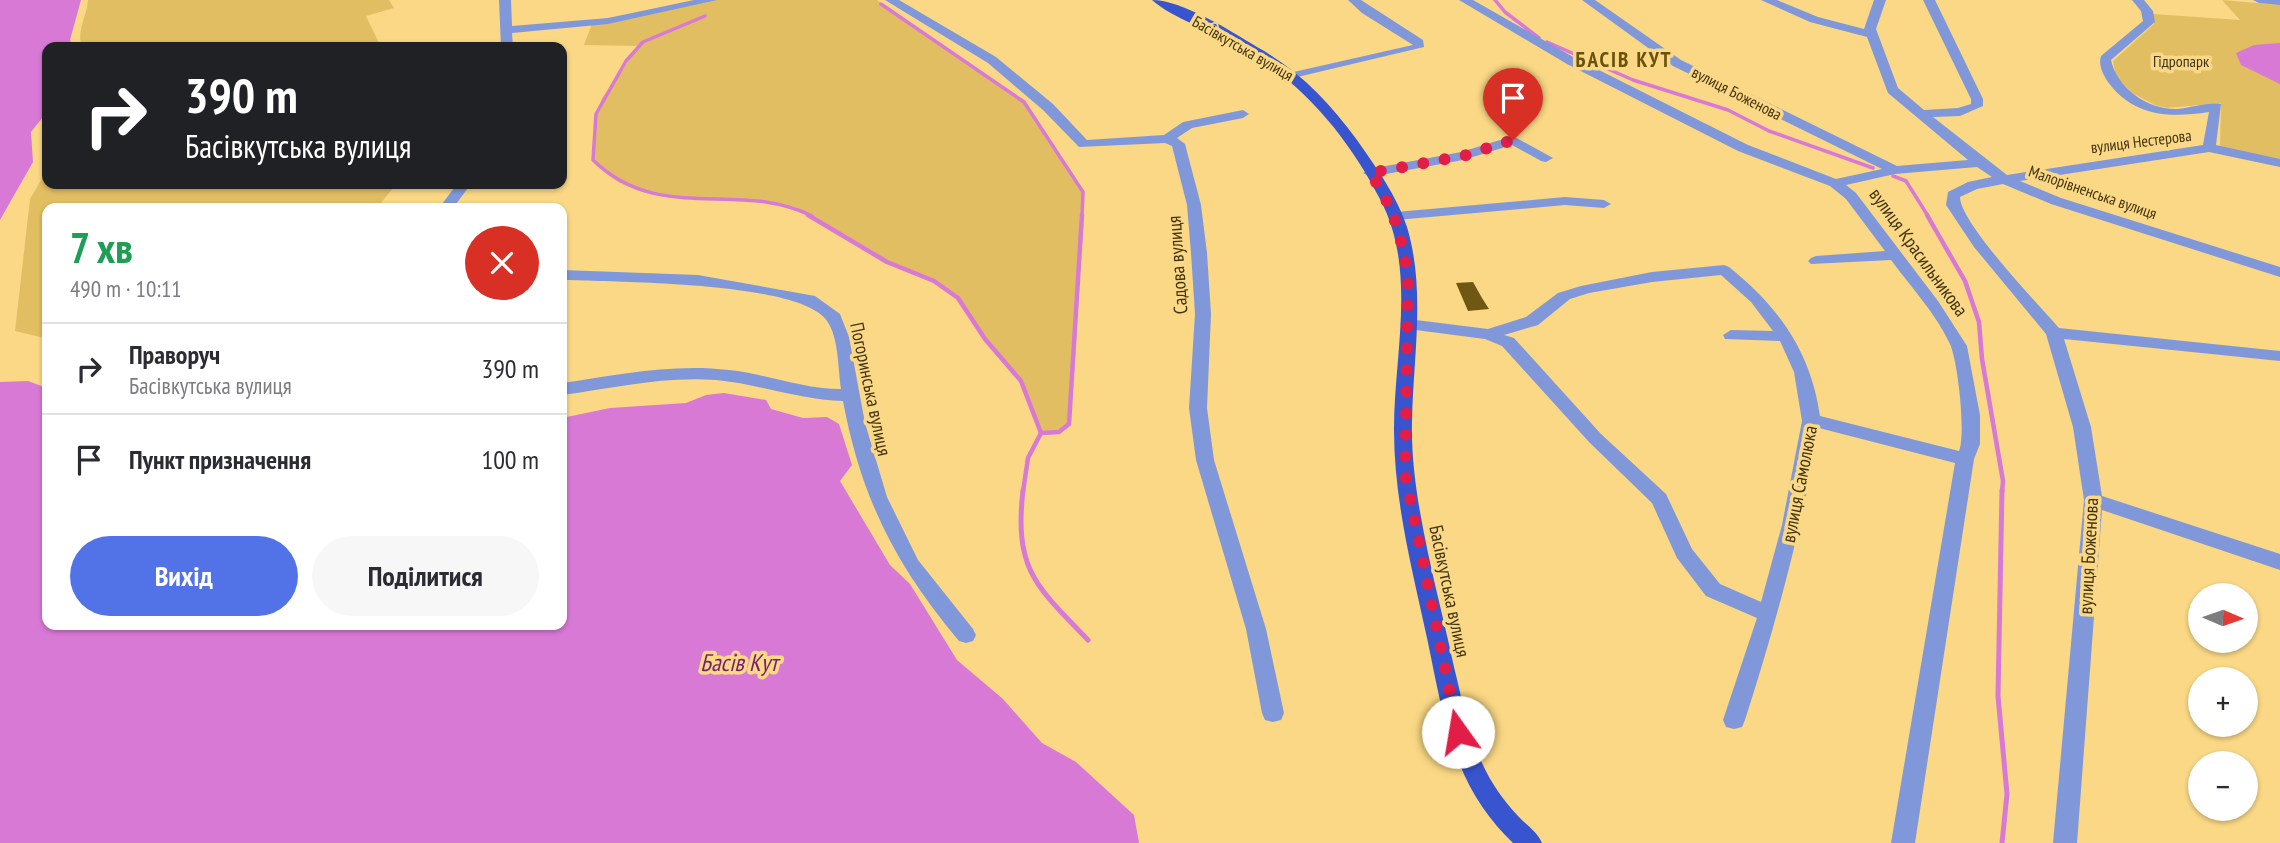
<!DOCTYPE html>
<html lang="uk">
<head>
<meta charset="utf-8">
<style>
  :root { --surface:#fff; --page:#f7f7f7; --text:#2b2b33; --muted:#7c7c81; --line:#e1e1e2; --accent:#5173e7 }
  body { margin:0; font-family:"PT Sans Narrow",sans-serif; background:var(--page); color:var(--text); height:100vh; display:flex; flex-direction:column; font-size:26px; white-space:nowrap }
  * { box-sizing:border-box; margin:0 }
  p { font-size:23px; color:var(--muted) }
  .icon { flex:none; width:38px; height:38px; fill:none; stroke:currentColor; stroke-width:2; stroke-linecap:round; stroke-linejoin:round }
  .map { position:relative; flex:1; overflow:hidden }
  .sheet { position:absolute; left:42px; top:203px; width:525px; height:427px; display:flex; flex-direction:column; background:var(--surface); border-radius:14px; box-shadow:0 2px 5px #0004 }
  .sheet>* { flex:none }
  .banner { position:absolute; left:42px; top:42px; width:525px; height:147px; border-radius:14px; box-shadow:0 2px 5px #0004; background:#202124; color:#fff; overflow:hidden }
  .needle { width:46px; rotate:92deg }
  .fabs { position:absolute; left:2188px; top:583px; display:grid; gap:14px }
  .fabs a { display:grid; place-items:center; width:70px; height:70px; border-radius:50%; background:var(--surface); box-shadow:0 2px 5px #0004; font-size:35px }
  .pin { position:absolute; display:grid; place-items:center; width:60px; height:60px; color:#fff; margin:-72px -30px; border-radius:50% 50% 50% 0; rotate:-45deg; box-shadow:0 0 7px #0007 }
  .pin .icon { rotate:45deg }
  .me { position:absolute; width:77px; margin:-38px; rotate:347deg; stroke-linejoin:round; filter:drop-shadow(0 0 5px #0008) }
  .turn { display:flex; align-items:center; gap:24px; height:147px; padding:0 28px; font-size:32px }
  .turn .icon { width:91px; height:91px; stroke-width:2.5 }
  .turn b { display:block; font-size:49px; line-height:60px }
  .round { display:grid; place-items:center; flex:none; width:74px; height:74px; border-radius:37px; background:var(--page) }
  .summary { display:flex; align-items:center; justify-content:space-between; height:119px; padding:0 28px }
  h1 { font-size:42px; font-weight:700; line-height:52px; color:#1e9e55 }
  .primary-button { display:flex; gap:14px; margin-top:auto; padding:14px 28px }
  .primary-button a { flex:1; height:80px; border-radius:42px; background:var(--accent); color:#fff; font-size:28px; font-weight:700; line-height:80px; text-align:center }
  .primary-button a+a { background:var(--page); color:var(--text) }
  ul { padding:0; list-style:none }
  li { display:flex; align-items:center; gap:21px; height:91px; padding:0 28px; border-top:2px solid var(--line) }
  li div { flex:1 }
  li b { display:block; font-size:26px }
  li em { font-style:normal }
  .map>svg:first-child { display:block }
  .green { fill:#e2be63 }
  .water { fill:#d979d6 }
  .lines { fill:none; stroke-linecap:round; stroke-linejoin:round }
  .stream-far2 { stroke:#d979d6; stroke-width:3.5 }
  .stream-far1 { stroke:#d979d6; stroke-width:4.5 }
  .stream { stroke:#d979d6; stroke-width:5 }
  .building { fill:#705814 }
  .minor { fill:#8098d9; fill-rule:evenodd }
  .major { fill:#3855cf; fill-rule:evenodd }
  .route { stroke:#e11d48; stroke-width:12; stroke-dasharray:0 21.6 }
  .labels { text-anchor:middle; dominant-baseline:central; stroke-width:7; stroke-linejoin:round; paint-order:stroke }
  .far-street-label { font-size:16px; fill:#423411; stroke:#fad885 }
  .far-park-label { font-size:16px; fill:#3d341d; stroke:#fad885 }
  .street-label { font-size:19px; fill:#423411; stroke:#fad885 }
  .far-district-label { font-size:21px; font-weight:bold; letter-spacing:2px; fill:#6a520c; stroke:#fad885 }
  .near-water-label { font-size:24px; font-style:italic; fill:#751f74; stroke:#fad885 }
</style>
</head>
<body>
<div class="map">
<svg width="2280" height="843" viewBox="0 0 2280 843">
  <rect width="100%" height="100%" fill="#fad885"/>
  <g class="green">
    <path d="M 88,0 L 389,0 L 394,8 L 366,16 L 381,47 L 82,47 C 76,30 87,17 88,0 Z"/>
    <path d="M 711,0 L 877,0 L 1024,102 L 1083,192 L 1069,424 L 1059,432 L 1041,433 C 1035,413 1029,391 1017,374 C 1006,360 991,349 981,334 C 973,323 967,309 958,298 C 941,279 909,274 887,262 C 850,243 816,210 774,203 C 716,194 634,213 593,160 L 596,114 L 602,98 L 639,46 L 584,45 L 593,21 Z"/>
    <path d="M 2222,0 L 2280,5 L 2280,160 L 2220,147 L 2221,103 L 2167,108 L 2155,105 L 2134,94 L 2116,77 L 2113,61 L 2154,24 L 2153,14 L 2240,20 Z"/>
    <path d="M 47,170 L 47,184 L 396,184 L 377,208 L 47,208 L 47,337 L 44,338 L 15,331 L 30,199 Z"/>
  </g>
  <g class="water">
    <path d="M 0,0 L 81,0 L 70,40 L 73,47 L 47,47 L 47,112 L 31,132 L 33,162 L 0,220 Z"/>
    <path d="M 2280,43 L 2280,84 L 2241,65 L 2236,53 L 2254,45 Z"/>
    <path d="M 28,381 L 47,388 L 47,625 L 562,625 L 562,418 L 610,408 L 686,403 L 706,395 L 724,393 L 766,400 L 771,409 L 803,418 L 827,417 L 839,424 L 852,465 L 840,481 L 890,565 L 910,584 L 957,660 L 1003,699 L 1042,743 L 1076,762 L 1134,815 L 1139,843 L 0,843 L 0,382 Z"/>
  </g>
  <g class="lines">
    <g class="stream-far2">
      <path d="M 1495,0 L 1505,12 L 1539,38"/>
      <path d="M 881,4 L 1024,102 L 1083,192 L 1082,216"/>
      <path d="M 705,16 L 643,42 L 626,61 L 596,114 L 593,160 C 660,225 738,179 812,216"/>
      <path d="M 1547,42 L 1633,80 L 1728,110 L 1769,131 L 1873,168"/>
      <path d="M 1893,176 L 1906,181 L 1928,216"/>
    </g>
    <g class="stream-far1">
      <path d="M 808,215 L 887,262 L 934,281 L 958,298 L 985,339 L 1021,381 L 1041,433"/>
      <path d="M 1927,215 L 1965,281 L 1979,322 L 1982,359 L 2003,481 L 2002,492"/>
      <path d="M 1041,433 L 1059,432 L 1069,424 L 1082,215"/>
      <path d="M 1023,492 L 1028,458 L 1041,433"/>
    </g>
    <g class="stream">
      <path d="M 1023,490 C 1014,570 1036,586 1088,640"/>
      <path d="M 2002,490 L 1998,696 L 2007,794 L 2002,843"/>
    </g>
  </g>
  <path class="building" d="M 1473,282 L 1482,298 L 1489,309 L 1468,311 L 1456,283 Z"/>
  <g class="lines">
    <g class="minor">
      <path d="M 499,0 L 511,0 L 512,26 L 608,18 L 694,0 L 717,0 L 608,24 L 512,33 L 513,47 L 501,47 Z"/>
      <path d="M 885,0 L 899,0 L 996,57 L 1053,104 L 1087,140 L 1164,135 L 1183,122 L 1243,110 L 1249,114 L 1243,118 L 1192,128 L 1177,138 L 1185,144 L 1201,205 L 1207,253 L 1211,314 L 1207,408 L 1214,460 L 1266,629 L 1284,713 L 1281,720 L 1273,722 L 1265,720 L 1262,713 L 1246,629 L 1196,460 L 1189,408 L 1195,314 L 1191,253 L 1187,205 L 1172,146 L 1165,143 L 1079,147 L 1043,110 L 988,63 Z"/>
      <path d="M 1348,0 L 1361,0 L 1423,40 L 1424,47 L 1289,79 L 1289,73 L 1413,45 L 1362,13 Z"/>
      <path d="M 1459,0 L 1473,0 L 1575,58 L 1748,145 L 1836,179 L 1882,169 L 1673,66 L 1582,0 L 1595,0 L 1681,60 L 1897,166 L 1968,160 L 1888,93 L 1867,37 L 1810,22 L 1761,0 L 1777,0 L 1818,17 L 1864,29 L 1874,0 L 1886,0 L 1876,29 L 1898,88 L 1924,110 L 1958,108 L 1971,104 L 1971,99 L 1923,0 L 1935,0 L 1983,99 L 1983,106 L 1960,116 L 1933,117 L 2007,175 L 2203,145 L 2209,112 C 2169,118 2134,117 2108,82 C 2103,74 2098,65 2101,56 L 2143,21 L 2141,11 L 2132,0 L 2144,0 L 2153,11 L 2155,22 L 2111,60 C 2117,88 2148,110 2177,109 C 2191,108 2207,102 2221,104 L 2216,145 L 2280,159 L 2280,167 L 2209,152 L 2020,181 L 2061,198 L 2280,267 L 2280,277 L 2051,204 L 2003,184 L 1977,189 L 1960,197 C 1960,223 2039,305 2059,328 L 2280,351 L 2280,361 L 2064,339 L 2091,427 L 2102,496 L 2280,554 L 2280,570 L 2102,510 L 2077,843 L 2053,843 L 2084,500 L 2073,427 L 2046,334 L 1974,247 L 1946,205 L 1948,192 L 1968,182 L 1992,177 L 1977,167 L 1895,174 L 1846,185 L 1856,193 L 1938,301 L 1967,346 L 1980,415 L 1980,444 L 1974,459 L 1915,843 L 1891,843 L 1955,463 L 1819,428 C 1802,528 1776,623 1745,720 L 1742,727 L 1734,729 L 1726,727 L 1723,720 L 1757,618 L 1706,596 L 1677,558 L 1652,503 L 1589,442 L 1502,346 L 1485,339 L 1408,329 L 1400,324 L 1408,319 L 1488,329 L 1526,317 L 1558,293 L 1581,286 L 1652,272 L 1724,265 L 1729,267 C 1779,307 1811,352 1820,416 L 1959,451 C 1966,434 1958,362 1950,344 C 1936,314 1911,287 1891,260 L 1811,264 L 1808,261 L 1811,258 L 1816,256 L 1885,251 L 1846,199 L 1830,186 L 1738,151 L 1567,64 ZM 1721,275 L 1751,302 L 1773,331 L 1731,330 L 1723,335 L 1725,339 L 1780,341 L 1794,372 L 1802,421 L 1782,525 L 1761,602 L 1720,584 L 1692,549 L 1666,494 L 1601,434 L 1514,338 L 1504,335 L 1538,325 L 1570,299 L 1589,293 L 1652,282 Z"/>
      <path d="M 2253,0 L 2280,0 L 2280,5 L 2259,3 Z"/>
      <path d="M 1513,136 L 1553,158 L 1546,162 L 1541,161 L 1512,145 L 1463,160 L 1370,177 L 1363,173 L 1370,169 L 1461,152 Z"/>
      <path d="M 457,184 L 471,184 L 453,208 L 439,208 Z"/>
      <path d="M 1565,197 L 1604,200 L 1611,204 L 1604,208 L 1565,205 L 1396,220 L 1389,216 L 1396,212 Z"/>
      <path d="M 562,270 L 698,275 L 815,296 L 840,314 L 849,337 L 865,423 L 887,497 L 918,560 L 973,629 L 976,635 L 973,641 L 966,643 L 959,641 C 896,566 861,498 843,401 C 800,400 759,384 716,380 C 664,376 613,388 562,395 L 562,383 C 617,375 673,363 729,370 C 767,374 803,389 841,389 C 838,369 839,338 827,321 C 800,281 612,282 562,280 Z"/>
    </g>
    <path class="major" d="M 1152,0 C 1182,0 1231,31 1257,47 C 1299,70 1329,102 1357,140 C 1376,167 1397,196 1407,227 C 1426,290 1413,358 1412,422 C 1411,466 1419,510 1428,553 C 1436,591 1446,629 1454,667 C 1462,699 1468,733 1482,763 C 1491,783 1503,800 1518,816 C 1526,825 1537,831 1542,843 L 1513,843 C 1490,821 1472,795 1460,765 C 1443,725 1436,680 1427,638 C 1412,569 1394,500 1394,430 C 1394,354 1417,271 1381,201 C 1348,136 1300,79 1236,45 C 1212,31 1172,18 1152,0 Z"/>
  </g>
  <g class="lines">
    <path class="route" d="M 1458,732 L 1405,474 L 1408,278 C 1402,238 1394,207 1370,173 L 1463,156 L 1513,140"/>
  </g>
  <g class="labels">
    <g class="far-street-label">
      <text transform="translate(1243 48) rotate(30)">Басівкутська вулиця</text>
      <text transform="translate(1737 93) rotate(27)">вулиця Боженова</text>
      <text transform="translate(2141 141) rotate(-7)">вулиця Нестерова</text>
      <text transform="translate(2093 192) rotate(19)">Малорівненська вулиця</text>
    </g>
    <g class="far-park-label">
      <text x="2181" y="61">Гідропарк</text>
    </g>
    <g class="street-label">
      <text transform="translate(1919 252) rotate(54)">вулиця Красильникова</text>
      <text transform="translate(1177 265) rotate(-94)">Садова вулиця</text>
      <text transform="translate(871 389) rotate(78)">Погоринська вулиця</text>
      <text transform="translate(1799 484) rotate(-79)">вулиця Самолюка</text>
      <text transform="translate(2088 556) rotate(-87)">вулиця Боженова</text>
      <text transform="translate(1450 591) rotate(78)">Басівкутська вулиця</text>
    </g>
    <g class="far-district-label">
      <text x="1624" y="59">БАСІВ КУТ</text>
    </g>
    <g class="near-water-label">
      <text x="739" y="662">Басів Кут</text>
    </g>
  </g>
</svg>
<div class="fabs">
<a><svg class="needle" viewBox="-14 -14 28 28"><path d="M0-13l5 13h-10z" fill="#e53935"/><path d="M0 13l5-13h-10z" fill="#7c7c81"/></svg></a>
<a>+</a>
<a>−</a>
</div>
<div class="pin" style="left:1513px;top:140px;background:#d93025"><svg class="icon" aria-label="arrive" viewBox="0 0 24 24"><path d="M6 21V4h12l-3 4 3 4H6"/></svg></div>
<svg class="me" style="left:1458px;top:732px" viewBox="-20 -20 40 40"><circle r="19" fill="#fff"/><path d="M0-13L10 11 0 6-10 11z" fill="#e11d48"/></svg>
<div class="banner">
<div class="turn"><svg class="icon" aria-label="right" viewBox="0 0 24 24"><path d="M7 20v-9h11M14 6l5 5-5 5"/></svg><div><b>390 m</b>Басівкутська вулиця</div></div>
</div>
<section class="sheet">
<div class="summary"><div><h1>7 хв</h1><p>490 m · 10:11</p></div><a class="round" style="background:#d93025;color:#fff"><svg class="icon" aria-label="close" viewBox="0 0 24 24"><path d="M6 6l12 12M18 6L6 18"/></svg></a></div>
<ul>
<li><svg class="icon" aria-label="right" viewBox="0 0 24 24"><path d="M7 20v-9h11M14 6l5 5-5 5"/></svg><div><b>Праворуч</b><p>Басівкутська вулиця</p></div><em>390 m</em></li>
<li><svg class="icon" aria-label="arrive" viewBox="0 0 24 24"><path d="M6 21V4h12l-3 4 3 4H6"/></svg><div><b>Пункт призначення</b></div><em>100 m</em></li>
</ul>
<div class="primary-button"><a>Вихід</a><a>Поділитися</a></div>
</section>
</div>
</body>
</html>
